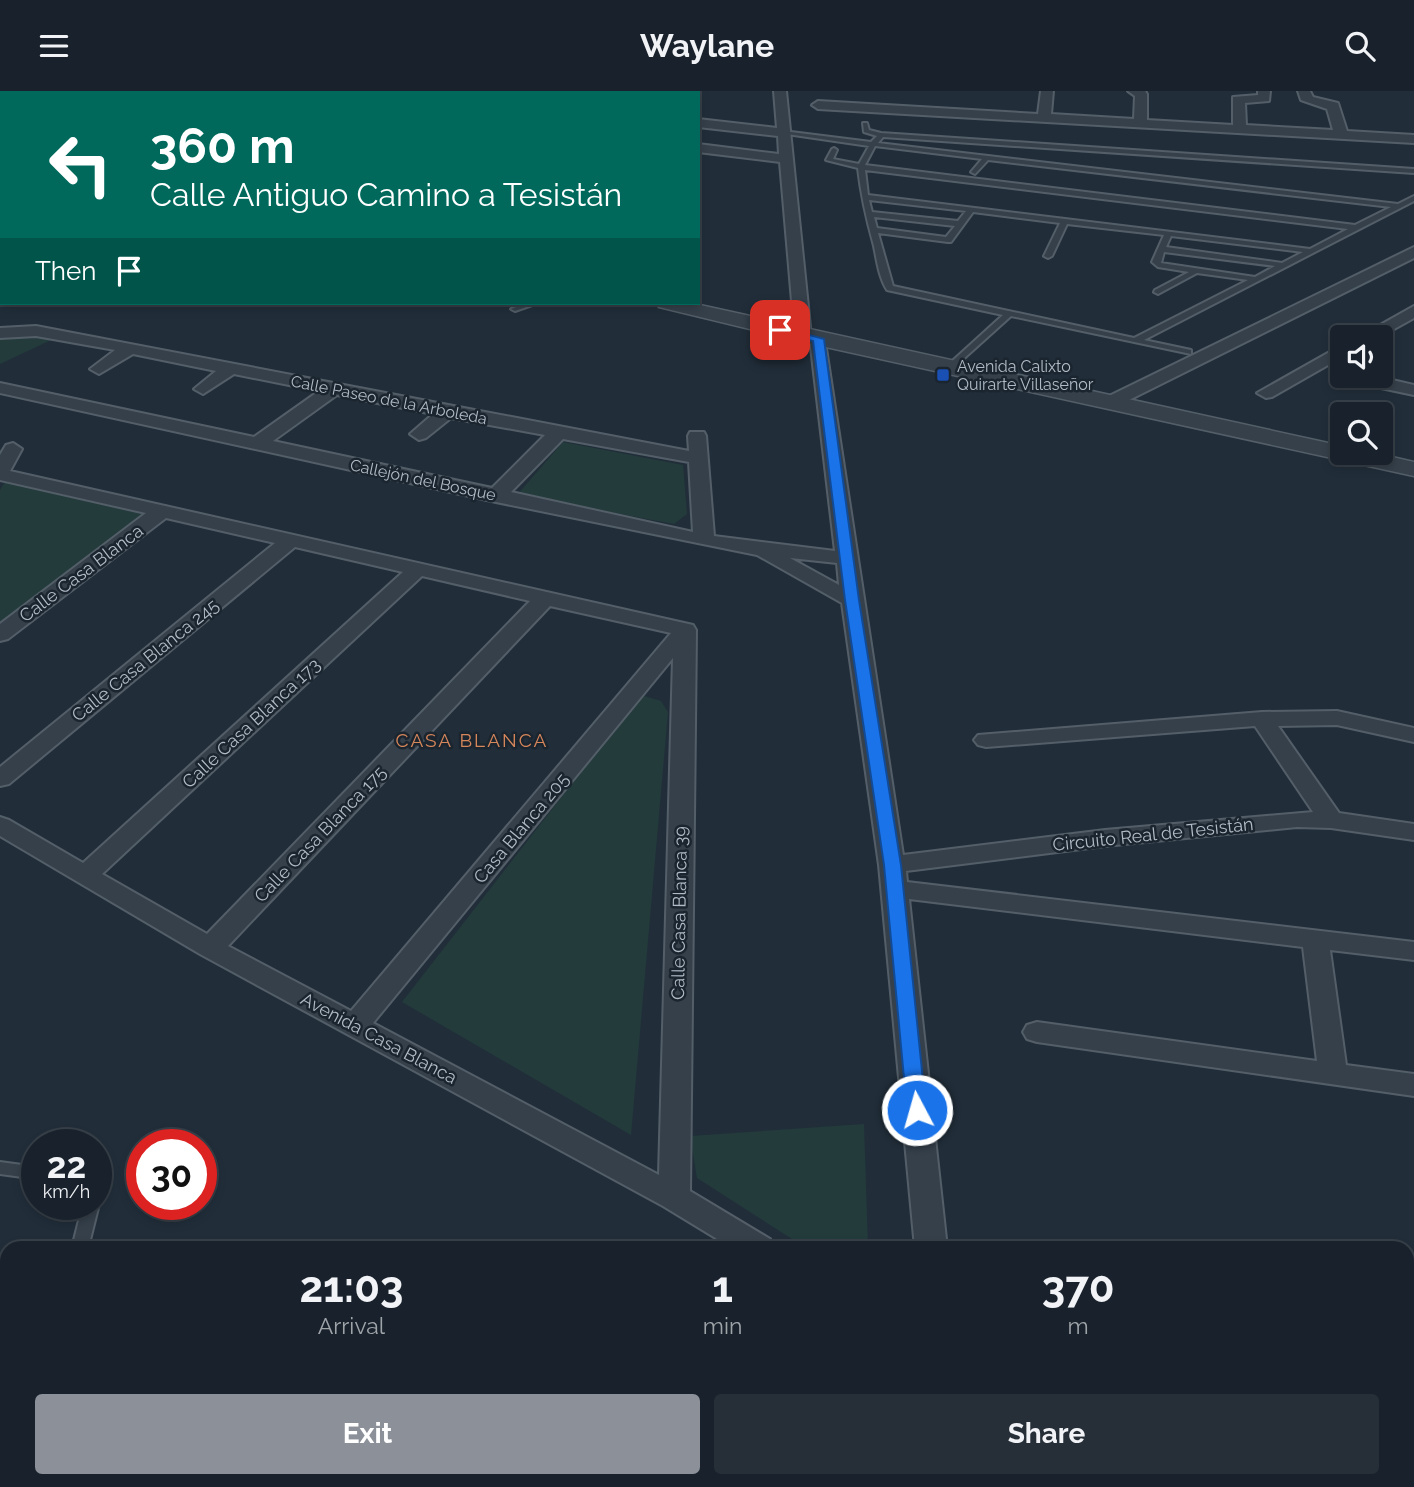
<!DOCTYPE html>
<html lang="en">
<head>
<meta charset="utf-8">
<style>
  :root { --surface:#19222c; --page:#262f38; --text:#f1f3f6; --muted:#9fa4a9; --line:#373f48; --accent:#8c9099 }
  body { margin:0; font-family:Raleway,sans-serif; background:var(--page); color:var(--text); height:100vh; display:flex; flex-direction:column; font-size:26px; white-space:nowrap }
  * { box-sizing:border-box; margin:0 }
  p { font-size:23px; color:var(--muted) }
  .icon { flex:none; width:38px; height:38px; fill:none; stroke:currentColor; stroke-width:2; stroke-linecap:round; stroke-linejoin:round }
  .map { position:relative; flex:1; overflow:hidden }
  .side { position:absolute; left:0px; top:1150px; width:1414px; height:247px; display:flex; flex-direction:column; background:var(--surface); border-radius:21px 21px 0 0; box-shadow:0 4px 10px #0003,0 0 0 2px var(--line) }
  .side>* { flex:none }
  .guide { position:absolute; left:0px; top:0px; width:700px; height:214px; box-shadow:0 4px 10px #0003,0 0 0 2px var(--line); background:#00695c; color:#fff; overflow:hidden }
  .buttons { position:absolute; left:1330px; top:234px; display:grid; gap:14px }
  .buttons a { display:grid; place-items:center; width:63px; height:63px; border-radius:7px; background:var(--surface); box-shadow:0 4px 10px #0003,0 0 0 2px var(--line); font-size:35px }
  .speed { position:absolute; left:21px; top:1038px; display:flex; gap:14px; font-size:35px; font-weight:700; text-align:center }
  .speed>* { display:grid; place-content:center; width:91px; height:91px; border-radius:50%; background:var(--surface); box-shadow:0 4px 10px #0003,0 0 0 2px var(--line); line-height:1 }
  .speed small { font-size:18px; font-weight:400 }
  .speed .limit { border:10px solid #d22; background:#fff; color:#111 }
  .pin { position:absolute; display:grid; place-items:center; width:60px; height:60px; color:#fff; margin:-30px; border-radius:14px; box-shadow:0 4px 10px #0006 }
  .me { position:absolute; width:77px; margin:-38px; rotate:354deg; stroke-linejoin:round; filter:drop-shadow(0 0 5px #0008) }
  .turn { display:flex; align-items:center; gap:24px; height:147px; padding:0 35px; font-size:32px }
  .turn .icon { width:91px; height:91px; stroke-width:2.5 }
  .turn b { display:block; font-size:49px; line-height:60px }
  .then { display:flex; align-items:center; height:66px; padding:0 35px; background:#0003; gap:14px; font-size:26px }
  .eta { display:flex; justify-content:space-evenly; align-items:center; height:119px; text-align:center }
  .eta b { font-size:42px; font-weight:700; line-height:49px }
  .cta { display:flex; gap:14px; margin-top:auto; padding:14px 35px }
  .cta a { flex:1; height:80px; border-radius:7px; background:var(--accent); color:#fff; font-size:28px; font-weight:700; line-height:80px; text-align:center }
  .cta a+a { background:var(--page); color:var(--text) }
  header { display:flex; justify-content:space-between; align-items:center; height:91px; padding:0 35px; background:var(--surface); font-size:32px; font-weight:700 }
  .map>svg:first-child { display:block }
  .green { fill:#233b3b }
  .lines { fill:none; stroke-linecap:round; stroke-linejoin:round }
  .service-casing { stroke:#535e68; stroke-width:4 }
  .minor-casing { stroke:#535e68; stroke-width:4 }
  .tertiary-casing { stroke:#535e68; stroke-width:3 }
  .service { fill:#35404b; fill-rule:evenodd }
  .minor { fill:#35404b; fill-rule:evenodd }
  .tertiary { fill:#35404b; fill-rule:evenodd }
  .route { fill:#1a73e8; stroke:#114b97; stroke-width:2 }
  .transit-dot { fill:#1a4fb4; stroke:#1a252f; stroke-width:2.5 }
  .labels { text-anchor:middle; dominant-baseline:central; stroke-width:5; stroke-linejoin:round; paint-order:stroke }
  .far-poi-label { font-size:16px; fill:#b0bbc7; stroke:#1a252f; text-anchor:start }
  .far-street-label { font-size:16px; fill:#b0bbc7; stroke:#1a252f }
  .street-label { font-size:18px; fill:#b0bbc7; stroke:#1a252f }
  .neighbourhood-label { font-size:19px; letter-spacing:2px; fill:#d6865b; stroke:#1a252f }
</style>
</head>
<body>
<header><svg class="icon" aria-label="menu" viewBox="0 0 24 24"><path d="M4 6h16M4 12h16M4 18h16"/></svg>Waylane<svg class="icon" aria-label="search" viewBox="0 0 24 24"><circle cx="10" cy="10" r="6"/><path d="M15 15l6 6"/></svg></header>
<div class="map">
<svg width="1414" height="1396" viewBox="0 0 1414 1396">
  <rect width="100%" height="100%" fill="#212e3a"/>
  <g class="green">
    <path d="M 21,242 L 51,249 L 0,273 L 0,246 Z"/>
    <path d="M 563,351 L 683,374 L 687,423 L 674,433 L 517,404 Z"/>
    <path d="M 5,391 L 143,423 L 0,533 L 0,399 Z"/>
    <path d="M 641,604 L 661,610 L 668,621 L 631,1044 L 402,911 Z"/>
    <path d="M 864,1033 L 868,1157 L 806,1157 L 697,1087 L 690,1045 Z"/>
  </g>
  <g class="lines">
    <defs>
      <g id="service">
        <path d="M 863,32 L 867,32 L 869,39 L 881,42 L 1414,78 L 1414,82 L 883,46 L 878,52 L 1398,113 L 1414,105 L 1414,110 L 1144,249 L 1191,259 L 1191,263 L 1011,225 L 951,279 L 948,278 L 948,274 L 1003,224 L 887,199 C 879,186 877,170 874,155 C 867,130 861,104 858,77 L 826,69 L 832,58 L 834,57 L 837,59 L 833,68 L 859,73 L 869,55 L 780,42 L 783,40 L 871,51 L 877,45 L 864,41 ZM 875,55 L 982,68 L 971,81 L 975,83 L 988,69 L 1391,116 L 1355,134 L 865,74 ZM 865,79 L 1348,138 L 1310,158 L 868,104 ZM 869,109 L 966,120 L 958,130 L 872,121 ZM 973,121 L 1060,132 L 1044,165 L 1048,167 L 1052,165 L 1067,133 L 1164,144 L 1152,171 L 1158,176 L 1189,181 L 1155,199 L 1154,201 L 1158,203 L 1197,182 L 1248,189 L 1134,247 L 893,195 L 878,142 L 948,151 L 951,151 ZM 874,126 L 955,135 L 946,146 L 877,137 ZM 1171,145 L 1303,161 L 1282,172 L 1166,156 ZM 1164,161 L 1275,175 L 1255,186 L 1161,172 Z"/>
        <path d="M 526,212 L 538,212 L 515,220 L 511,218 Z"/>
        <path d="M 0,1071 L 37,1076 L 37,1088 L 0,1083 Z"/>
        <path d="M 96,1109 L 99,1113 L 88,1157 L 72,1157 L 83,1113 L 96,1113 Z"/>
        <path d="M 9,1390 L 27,1390 L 25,1396 L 7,1396 Z"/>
      </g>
      <g id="minor">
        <path d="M 0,0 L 8,0 L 0,5 Z"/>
        <path d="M 114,0 L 130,0 L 113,2 Z"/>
        <path d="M 238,0 L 256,0 L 257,2 L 238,2 Z"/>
        <rect x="307" y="0" width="12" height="2"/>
        <path d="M 425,0 L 450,0 L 451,2 L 426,2 Z"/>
        <path d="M 679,0 L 691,0 L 678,2 Z"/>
        <path d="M 774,0 L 786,0 L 811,245 L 803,250 L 795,245 L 780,71 L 698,61 L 698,53 L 779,63 L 778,45 L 698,36 L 698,28 L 777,37 Z"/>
        <path d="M 1041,0 L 1053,0 L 1051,23 L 1134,28 L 1135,5 L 1128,0 L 1145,0 L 1147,3 L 1147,29 L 1233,34 L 1233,6 L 1258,4 L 1258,0 L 1270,0 L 1269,10 L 1245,12 L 1246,34 L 1333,39 L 1327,18 L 1301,9 L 1298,0 L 1310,0 L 1313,6 L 1338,12 L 1347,40 L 1414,44 L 1414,52 L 818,18 L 812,14 L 818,10 L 1038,23 Z"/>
        <path d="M 1414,156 L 1414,167 L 1117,315 L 1111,316 L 1102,311 L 1105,307 Z"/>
        <path d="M 1414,215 L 1414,227 L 1378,247 L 1357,247 Z"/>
        <path d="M 36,235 L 689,360 L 688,345 L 690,341 L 704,341 L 706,345 L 714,445 L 835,460 L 810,248 L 818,243 L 824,244 L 903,764 L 1105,739 L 1313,721 L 1255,635 L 986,656 L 978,654 L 974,649 L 978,644 L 1262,621 L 1337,620 L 1414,637 L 1414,651 L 1337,634 L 1278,635 L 1339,722 L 1414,733 L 1414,749 L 1331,737 L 1297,736 L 1105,755 L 906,780 L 907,791 L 1414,851 L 1414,869 L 1330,859 L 1346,974 L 1414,983 L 1414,1005 L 1037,951 L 1027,948 L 1023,941 L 1027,934 L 1037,931 L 1317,970 L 1303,856 L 909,808 L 947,1157 L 915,1157 L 879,774 L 842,512 L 757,464 L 496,411 L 0,302 L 0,292 L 254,346 L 319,300 L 234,283 L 203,303 L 194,298 L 216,280 L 133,263 L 99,283 L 90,278 L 115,259 L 36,245 L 0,247 L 0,237 ZM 337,304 L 433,323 L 410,343 L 419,349 L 426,347 L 451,327 L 545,344 L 492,397 L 273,350 ZM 563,348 L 689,371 L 693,441 L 511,401 ZM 790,467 L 837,472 L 839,494 Z"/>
        <path d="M 1342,254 L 1342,266 L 1272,306 L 1266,307 L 1257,302 Z"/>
        <path d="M 1342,282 L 1342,285 L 1375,285 L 1414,294 L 1414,304 L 1343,289 L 1340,285 Z"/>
        <path d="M 13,352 L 22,358 L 10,380 L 693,534 L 696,539 L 690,1100 L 770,1148 L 775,1157 L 732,1157 L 663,1115 L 200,863 L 0,745 L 0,726 L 9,729 L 83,772 L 403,481 L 295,456 L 9,693 L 0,695 L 0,676 L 275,452 L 166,427 L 8,548 L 0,550 L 0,533 L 146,422 L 0,389 L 0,364 L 6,354 ZM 422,485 L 530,510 L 207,843 L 102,783 ZM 550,515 L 671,542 L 351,920 L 228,855 ZM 673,567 L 659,1084 L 373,932 Z"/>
        <rect x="938" y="1390" width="36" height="6"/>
      </g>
      <g id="tertiary">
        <path d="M 0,1 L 3,2 L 2,12 L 0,11 Z"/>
        <path d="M 656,212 L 691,212 L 1342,355 L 1342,362 L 1375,362 L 1414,371 L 1414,385 L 803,251 L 659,216 Z"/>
      </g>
    </defs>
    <use href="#service" class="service-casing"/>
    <use href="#minor" class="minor-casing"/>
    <use href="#tertiary" class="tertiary-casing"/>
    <use href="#service" class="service"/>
    <use href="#minor" class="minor"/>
    <use href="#tertiary" class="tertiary"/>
  </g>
  <path class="route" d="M 780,236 L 824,248 L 859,509 L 901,774 L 926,1019 L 924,1024 L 910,1024 L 907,1019 L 884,774 L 845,509 L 813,250 L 777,242 L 775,239 Z"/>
  <rect class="transit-dot" x="936" y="277" width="14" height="14" rx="3.5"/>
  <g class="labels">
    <g class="far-poi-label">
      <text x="957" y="275">Avenida Calixto<tspan x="957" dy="18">Quirarte Villaseñor</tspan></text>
    </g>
    <g class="far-street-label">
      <text transform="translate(389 309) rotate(11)">Calle Paseo de la Arboleda</text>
      <text transform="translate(423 389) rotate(12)">Callejón del Bosque</text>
    </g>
    <g class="street-label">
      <text transform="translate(81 482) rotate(-37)">Calle Casa Blanca</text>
      <text transform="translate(145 569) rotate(-39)">Calle Casa Blanca 245</text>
      <text transform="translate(251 632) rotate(-43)">Calle Casa Blanca 173</text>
      <text transform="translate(521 737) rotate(-50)">Casa Blanca 205</text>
      <text transform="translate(320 743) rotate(-46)">Calle Casa Blanca 175</text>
      <text transform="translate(1153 743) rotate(-6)">Circuito Real de Tesistán</text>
      <text transform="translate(679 822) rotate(-89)">Calle Casa Blanca 39</text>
      <text transform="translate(379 947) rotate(28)">Avenida Casa Blanca</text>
    </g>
    <g class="neighbourhood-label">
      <text x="472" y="649">CASA BLANCA</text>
    </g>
  </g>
</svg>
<div class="buttons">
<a><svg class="icon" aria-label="sound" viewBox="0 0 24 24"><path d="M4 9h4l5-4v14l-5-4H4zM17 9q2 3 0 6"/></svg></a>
<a><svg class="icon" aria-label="search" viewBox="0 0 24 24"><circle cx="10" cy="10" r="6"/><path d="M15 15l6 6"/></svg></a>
</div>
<div class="speed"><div>22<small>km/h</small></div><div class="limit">30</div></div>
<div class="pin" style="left:780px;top:239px;background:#d93025"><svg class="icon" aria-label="arrive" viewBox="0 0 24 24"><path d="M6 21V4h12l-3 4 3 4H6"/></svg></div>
<svg class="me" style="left:917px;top:1019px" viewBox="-20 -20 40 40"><circle r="17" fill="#1a73e8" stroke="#fff" stroke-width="3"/><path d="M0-11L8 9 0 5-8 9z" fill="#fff"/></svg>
<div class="guide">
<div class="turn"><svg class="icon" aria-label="left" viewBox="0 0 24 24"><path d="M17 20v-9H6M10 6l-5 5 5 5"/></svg><div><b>360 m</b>Calle Antiguo Camino a Tesistán</div></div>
<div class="then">Then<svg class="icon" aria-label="arrive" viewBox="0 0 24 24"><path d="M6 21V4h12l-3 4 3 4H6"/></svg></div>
</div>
<section class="side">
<div class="eta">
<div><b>21:03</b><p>Arrival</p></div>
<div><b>1</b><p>min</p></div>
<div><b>370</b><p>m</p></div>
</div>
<div class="cta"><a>Exit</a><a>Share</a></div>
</section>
</div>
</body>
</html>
